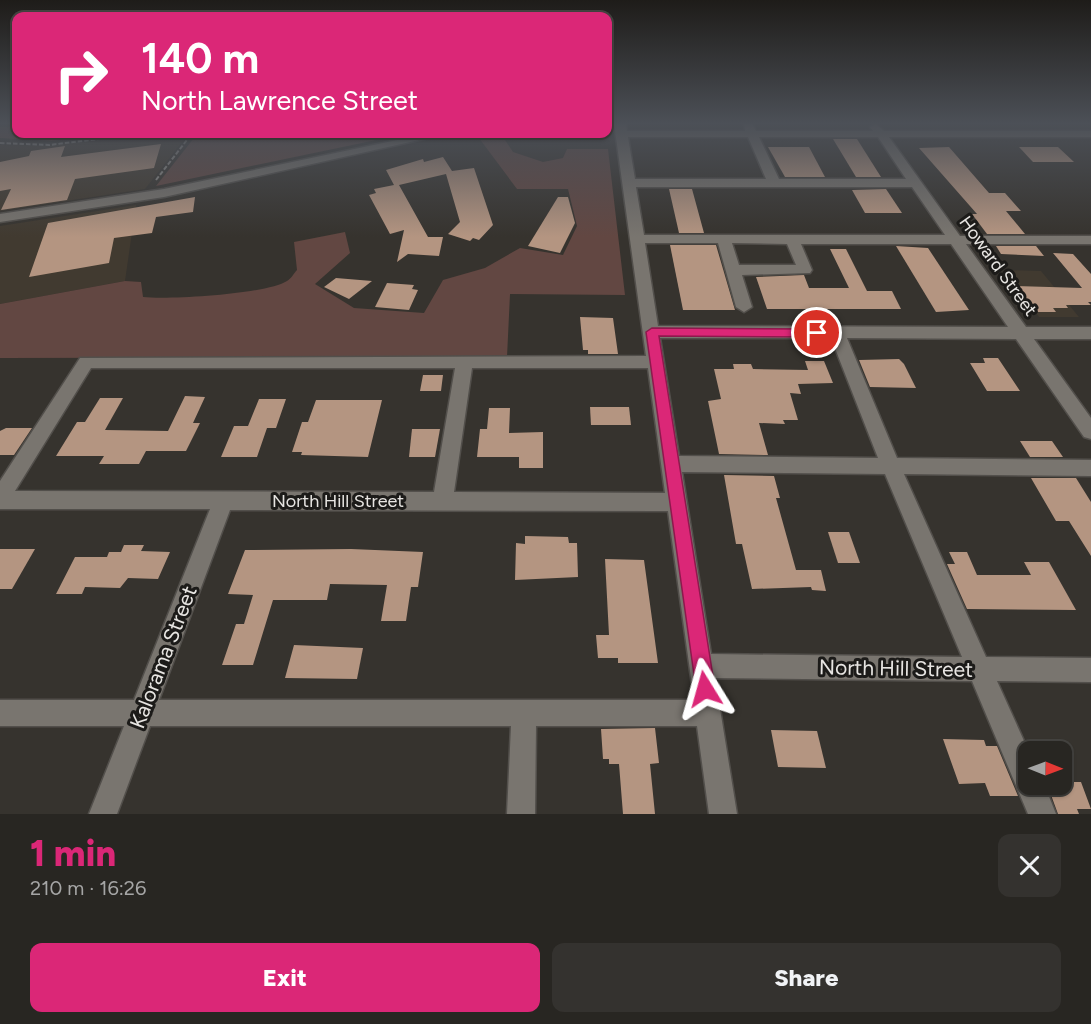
<!DOCTYPE html>
<html lang="en">
<head>
<meta charset="utf-8">
<style>
  :root { --surface:#282622; --page:#34322f; --text:#f1f3f6; --muted:#a5a5a5; --line:#444340; --accent:#db2777 }
  body { margin:0; font-family:Figtree,sans-serif; background:var(--page); color:var(--text); height:100vh; display:flex; flex-direction:column; font-size:22px; white-space:nowrap }
  * { box-sizing:border-box; margin:0 }
  p { font-size:20px; color:var(--muted) }
  .icon { flex:none; width:33px; height:33px; fill:none; stroke:currentColor; stroke-width:2; stroke-linecap:round; stroke-linejoin:round }
  .map { position:relative; height:814px; overflow:hidden }
  .drawer { display:flex; flex-direction:column; background:var(--surface); flex:1 }
  .drawer>* { flex:none }
  .guide { position:absolute; left:12px; top:12px; width:600px; height:126px; border-radius:12px; box-shadow:0 2px 4px #0004,0 0 0 2px var(--line); background:#db2777; color:#fff; overflow:hidden }
  .needle { width:39px; rotate:91deg }
  .fabs { position:absolute; left:1018px; top:741px; display:grid; gap:12px }
  .fabs a { display:grid; place-items:center; width:54px; height:54px; border-radius:12px; background:var(--surface); box-shadow:0 2px 4px #0004,0 0 0 2px var(--line); font-size:30px }
  .pin { position:absolute; display:grid; place-items:center; width:51px; height:51px; color:#fff; margin:-26px; border:3px solid #fff; border-radius:50%; box-shadow:0 2px 6px #0007 }
  .me { position:absolute; width:66px; margin:-33px; rotate:352deg; stroke-linejoin:round; filter:drop-shadow(0 0 4px #0008) }
  .turn { display:flex; align-items:center; gap:21px; height:126px; padding:0 30px; font-size:27px }
  .turn .icon { width:78px; height:78px; stroke-width:2.5 }
  .turn b { display:block; font-size:42px; line-height:51px }
  .round { display:grid; place-items:center; flex:none; width:63px; height:63px; border-radius:12px; background:var(--page) }
  .head { display:flex; align-items:center; justify-content:space-between; height:102px; padding:0 30px }
  h1 { font-size:36px; font-weight:800; line-height:45px; color:var(--accent) }
  .cta { display:flex; gap:12px; margin-top:auto; padding:12px 30px }
  .cta a { flex:1; height:69px; border-radius:12px; background:var(--accent); color:#fff; font-size:24px; font-weight:800; line-height:69px; text-align:center }
  .cta a+a { background:var(--page); color:var(--text) }
  .map>svg:first-child { display:block }
  .built { fill:#413a30 }
  .green { fill:#624742 }
  .building { fill:#b49581 }
  .lines { fill:none; stroke-linecap:round; stroke-linejoin:round }
  .minor-casing { stroke:#524f4b; stroke-width:3 }
  .path { stroke:#94928e; stroke-width:2; stroke-dasharray:4.5 2; stroke-linecap:butt }
  .minor { fill:#79756f; fill-rule:evenodd }
  .route { fill:#db2777; stroke:#8e194d; stroke-width:1.5 }
  .labels { text-anchor:middle; dominant-baseline:central; stroke-width:6; stroke-linejoin:round; paint-order:stroke }
  .street-label { font-size:18px; fill:#e7e5e2; stroke:#1c1b19 }
  .near-street-label { font-size:21px; fill:#e7e5e2; stroke:#1c1b19 }
</style>
</head>
<body>
<div class="map">
<svg width="1091" height="814" viewBox="0 0 1091 814">
  <rect width="100%" height="100%" fill="#36332e"/>
  <g class="built">
    <path d="M 185,138 L 145,189 L 0,211 L 0,145 L 48,146 L 100,140 Z"/>
    <path d="M 136,205 L 125,281 L 0,304 L 0,226 Z"/>
    <path d="M 1004,270 L 1041,271 L 1079,317 L 1039,317 Z"/>
  </g>
  <g class="green">
    <path d="M 0,127 L 16,127 L 16,134 L 164,134 L 114,134 L 52,141 L 0,138 Z"/>
    <path d="M 231,134 L 405,134 L 156,186 L 194,138 Z"/>
    <path d="M 476,134 L 501,134 L 513,152 L 543,162 L 563,158 L 567,149 L 608,149 L 625,295 L 510,294 L 507,357 L 0,358 L 0,304 L 125,281 L 141,282 L 143,297 C 169,300 267,294 287,281 C 291,279 294,273 297,270 L 294,242 L 345,232 L 350,253 L 315,284 L 354,308 L 424,313 L 443,280 L 485,268 L 520,248 L 563,255 L 577,226 L 568,189 L 517,189 Z"/>
  </g>
  <g class="building">
    <path d="M 833,139 L 857,139 L 881,177 L 856,177 Z"/>
    <path d="M 161,144 L 154,168 L 75,179 L 67,200 L 1,210 L 11,189 L 0,191 L 0,162 L 29,156 L 31,151 L 65,146 L 61,157 Z"/>
    <path d="M 768,147 L 809,147 L 825,177 L 785,177 Z"/>
    <path d="M 949,147 L 989,193 L 1005,193 L 1021,211 L 1006,211 L 1025,234 L 987,234 L 972,214 L 977,214 L 919,148 Z"/>
    <path d="M 1019,147 L 1058,147 L 1074,162 L 1033,162 Z"/>
    <path d="M 443,157 L 452,171 L 474,168 L 493,225 L 479,240 L 473,238 L 470,241 L 448,234 L 460,222 L 446,174 L 399,185 L 428,237 L 443,237 L 439,256 L 408,254 L 397,262 L 404,230 L 390,234 L 369,195 L 376,193 L 374,189 L 394,185 L 386,170 L 423,159 L 424,162 Z"/>
    <path d="M 669,189 L 692,189 L 704,233 L 679,233 Z"/>
    <path d="M 886,189 L 902,213 L 865,213 L 852,190 Z"/>
    <path d="M 195,197 L 193,212 L 156,217 L 152,233 L 114,238 L 109,263 L 29,277 L 48,223 Z"/>
    <path d="M 558,197 L 568,197 L 575,223 L 560,253 L 528,246 Z"/>
    <path d="M 670,245 L 716,245 L 735,310 L 683,310 Z"/>
    <path d="M 896,246 L 928,248 L 969,310 L 936,312 Z"/>
    <path d="M 996,246 L 1036,246 L 1044,256 L 1001,254 Z"/>
    <path d="M 830,249 L 846,249 L 867,291 L 892,291 L 901,309 L 767,309 L 756,277 L 804,275 L 809,288 L 849,288 Z"/>
    <path d="M 1053,253 L 1073,254 L 1091,274 L 1091,302 L 1088,302 L 1091,305 L 1066,305 L 1068,308 L 1053,308 L 1056,312 L 1036,312 L 1016,286 L 1082,288 Z"/>
    <path d="M 336,278 L 372,281 L 349,299 L 324,287 Z"/>
    <path d="M 387,283 L 414,285 L 412,289 L 418,290 L 409,310 L 375,307 Z"/>
    <path d="M 580,317 L 613,318 L 618,354 L 588,354 L 588,350 L 583,350 Z"/>
    <path d="M 983,358 L 998,358 L 1020,391 L 987,391 L 970,363 L 985,363 Z"/>
    <path d="M 899,359 L 904,364 L 916,388 L 870,387 L 859,360 Z"/>
    <path d="M 805,361 L 824,361 L 833,383 L 798,384 L 801,394 L 790,393 L 798,420 L 783,420 L 785,424 L 759,423 L 768,455 L 719,454 L 708,401 L 721,399 L 714,369 L 734,369 L 733,364 L 751,364 L 753,369 L 808,370 Z"/>
    <path d="M 423,375 L 443,375 L 441,391 L 420,391 Z"/>
    <path d="M 185,396 L 205,397 L 193,423 L 200,423 L 186,451 L 146,451 L 139,464 L 99,464 L 104,456 L 56,456 L 77,422 L 85,422 L 100,398 L 123,398 L 105,430 L 168,431 Z"/>
    <path d="M 259,399 L 286,399 L 276,428 L 267,428 L 257,457 L 221,457 L 234,426 L 248,426 Z"/>
    <path d="M 316,400 L 382,400 L 368,457 L 301,455 L 302,452 L 292,452 L 302,422 L 308,422 Z"/>
    <path d="M 590,407 L 629,407 L 631,425 L 591,425 Z"/>
    <path d="M 489,408 L 510,408 L 509,433 L 543,432 L 543,468 L 519,468 L 519,457 L 477,457 L 480,429 L 487,429 Z"/>
    <path d="M 6,428 L 32,428 L 14,455 L 0,455 L 0,431 Z"/>
    <path d="M 412,429 L 440,429 L 435,457 L 409,457 Z"/>
    <path d="M 1020,441 L 1052,441 L 1063,457 L 1030,457 Z"/>
    <path d="M 724,475 L 774,476 L 780,498 L 776,498 L 796,570 L 821,570 L 826,591 L 812,590 L 811,587 L 752,589 L 742,544 L 736,544 Z"/>
    <path d="M 1031,478 L 1076,478 L 1091,502 L 1091,556 L 1069,521 L 1056,521 Z"/>
    <path d="M 828,532 L 849,532 L 860,563 L 838,563 Z"/>
    <path d="M 525,536 L 568,537 L 569,543 L 577,543 L 578,577 L 515,580 L 516,543 L 525,544 Z"/>
    <path d="M 124,545 L 144,545 L 141,551 L 170,552 L 158,579 L 128,578 L 120,588 L 85,587 L 82,594 L 56,594 L 75,557 L 107,557 L 109,552 L 121,552 Z"/>
    <path d="M 0,549 L 35,549 L 12,589 L 0,589 Z"/>
    <path d="M 351,549 L 423,552 L 418,587 L 411,587 L 406,621 L 381,621 L 387,585 L 330,584 L 327,600 L 273,600 L 253,665 L 222,665 L 236,624 L 244,624 L 253,595 L 228,594 L 245,550 Z"/>
    <path d="M 949,552 L 967,552 L 977,575 L 1031,575 L 1024,562 L 1049,562 L 1076,610 L 967,609 L 947,564 L 955,564 Z"/>
    <path d="M 605,559 L 644,560 L 658,663 L 618,663 L 618,658 L 598,658 L 596,635 L 609,635 Z"/>
    <path d="M 294,645 L 363,648 L 357,679 L 285,678 Z"/>
    <path d="M 655,728 L 659,763 L 650,764 L 655,814 L 623,814 L 619,764 L 609,764 L 609,759 L 603,759 L 601,729 Z"/>
    <path d="M 771,730 L 817,731 L 826,768 L 778,767 Z"/>
    <path d="M 943,739 L 984,740 L 986,746 L 997,746 L 1018,796 L 990,796 L 985,783 L 959,784 Z"/>
    <path d="M 1062,782 L 1081,782 L 1091,809 L 1077,809 L 1079,814 L 1058,814 L 1047,784 L 1062,784 Z"/>
  </g>
  <g class="lines">
    <defs>
      <g id="minor">
        <path d="M 614,123 L 626,123 L 627,131 L 745,131 L 744,123 L 752,123 L 756,131 L 873,131 L 870,127 L 876,124 L 884,131 L 1091,131 L 1091,137 L 889,137 L 960,236 L 1091,236 L 1091,244 L 966,244 L 1026,327 L 1091,327 L 1091,339 L 1034,339 L 1091,418 L 1091,439 L 1084,437 L 1016,339 L 847,338 L 897,458 L 1091,460 L 1091,476 L 904,474 L 986,657 L 1091,658 L 1091,682 L 997,681 L 1029,752 L 1029,784 L 1044,784 L 1056,814 L 1028,814 L 972,681 L 715,678 L 737,814 L 709,814 L 697,726 L 536,726 L 535,814 L 507,814 L 511,726 L 150,726 L 117,814 L 89,814 L 124,726 L 0,726 L 0,700 L 134,700 L 210,509 L 0,509 L 0,481 L 80,358 L 646,356 ZM 628,137 L 748,137 L 766,179 L 635,179 ZM 759,137 L 878,137 L 906,179 L 779,179 ZM 636,187 L 912,187 L 945,235 L 644,235 ZM 645,243 L 718,243 L 736,307 L 744,312 L 752,307 L 742,275 L 810,273 L 812,270 L 801,244 L 951,244 L 1008,327 L 658,326 ZM 732,243 L 787,244 L 796,265 L 739,265 ZM 660,338 L 831,338 L 878,458 L 679,456 ZM 91,368 L 455,368 L 434,492 L 15,491 ZM 472,368 L 648,368 L 665,493 L 454,492 ZM 682,472 L 885,474 L 962,657 L 711,654 ZM 230,510 L 668,511 L 694,700 L 159,700 Z"/>
        <path d="M 426,134 L 446,134 L 164,197 L 0,222 L 0,214 L 164,189 Z"/>
      </g>
    </defs>
    <use href="#minor" class="minor-casing"/>
    <g class="path">
      <path d="M 0,143 L 49,145 L 99,139 L 220,134"/>
      <path d="M 156,180 L 190,136"/>
    </g>
    <use href="#minor" class="minor"/>
  </g>
  <linearGradient id="sky" x2="0" y2="1"><stop stop-color="#1e1c19"/><stop offset="0.52" stop-color="#4c5057"/><stop offset="1" stop-color="#4c5057" stop-opacity="0"/></linearGradient>
  <rect width="1091" height="237" fill="url(#sky)"/>
  <path class="route" d="M 652,328 L 817,329 L 823,333 L 817,337 L 659,336 L 715,689 L 712,696 L 705,699 L 699,696 L 696,689 L 646,332 Z"/>
  <g class="labels">
    <g class="street-label">
      <text transform="translate(998 266) rotate(54)">Howard Street</text>
      <text x="338" y="501">North Hill Street</text>
    </g>
    <g class="near-street-label">
      <text transform="translate(163 657) rotate(-69)">Kalorama Street</text>
      <text transform="translate(896 668) rotate(1)">North Hill Street</text>
    </g>
  </g>
</svg>
<div class="fabs">
<a><svg class="needle" viewBox="-14 -14 28 28"><path d="M0-13l5 13h-10z" fill="#e53935"/><path d="M0 13l5-13h-10z" fill="#a5a5a5"/></svg></a>
</div>
<div class="pin" style="left:817px;top:333px;background:#d93025"><svg class="icon" aria-label="arrive" viewBox="0 0 24 24"><path d="M6 21V4h12l-3 4 3 4H6"/></svg></div>
<svg class="me" style="left:705px;top:689px" viewBox="-20 -20 40 40"><path d="M0-17L14 15 0 8-14 15z" fill="#db2777" stroke="#fff" stroke-width="4"/></svg>
<div class="guide">
<div class="turn"><svg class="icon" aria-label="right" viewBox="0 0 24 24"><path d="M7 20v-9h11M14 6l5 5-5 5"/></svg><div><b>140 m</b>North Lawrence Street</div></div>
</div>
</div>
<section class="drawer">
<div class="head"><div><h1>1 min</h1><p>210 m · 16:26</p></div><a class="round"><svg class="icon" aria-label="close" viewBox="0 0 24 24"><path d="M6 6l12 12M18 6L6 18"/></svg></a></div>
<div class="cta"><a>Exit</a><a>Share</a></div>
</section>
</body>
</html>
